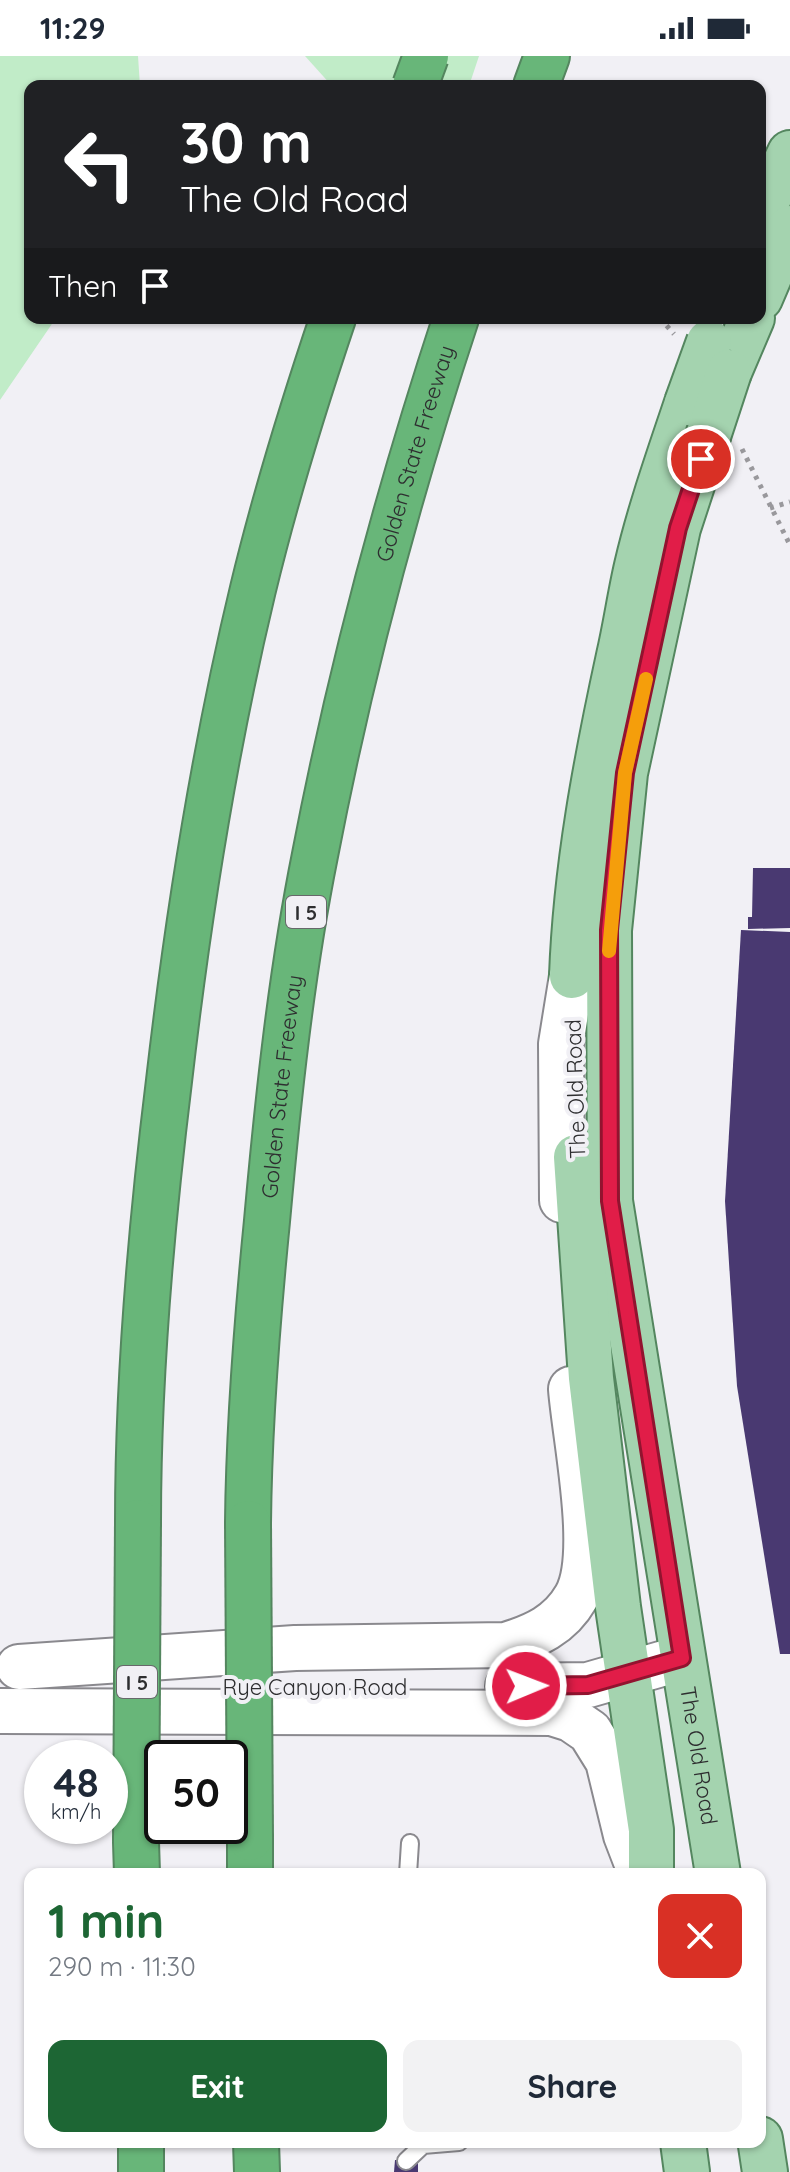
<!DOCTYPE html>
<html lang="en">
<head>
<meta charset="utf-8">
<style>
  :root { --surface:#fff; --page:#f2f2f3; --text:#1f2937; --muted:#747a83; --accent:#1d6634 }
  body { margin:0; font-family:Quicksand,sans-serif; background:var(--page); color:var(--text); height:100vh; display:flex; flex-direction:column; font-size:30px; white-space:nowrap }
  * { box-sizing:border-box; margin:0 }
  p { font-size:26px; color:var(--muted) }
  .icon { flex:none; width:44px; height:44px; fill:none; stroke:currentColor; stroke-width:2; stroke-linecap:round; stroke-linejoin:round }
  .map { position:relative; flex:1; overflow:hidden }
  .side { position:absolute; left:24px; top:1812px; width:742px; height:280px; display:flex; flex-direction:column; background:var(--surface); border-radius:16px; box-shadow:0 2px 6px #0004 }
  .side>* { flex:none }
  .top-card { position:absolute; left:24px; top:24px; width:742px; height:244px; border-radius:16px; box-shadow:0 2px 6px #0004; background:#202124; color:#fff; overflow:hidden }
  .speed { position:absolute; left:24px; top:1684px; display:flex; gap:16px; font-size:40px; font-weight:700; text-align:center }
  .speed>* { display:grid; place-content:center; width:104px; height:104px; border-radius:50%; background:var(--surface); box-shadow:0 2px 6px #0004; line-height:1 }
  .speed small { font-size:20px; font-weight:400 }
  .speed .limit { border:4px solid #111; border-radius:12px; background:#fff; color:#111 }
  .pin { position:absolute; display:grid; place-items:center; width:68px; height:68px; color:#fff; margin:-34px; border:4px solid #fff; border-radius:50%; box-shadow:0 2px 8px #0007 }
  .me { position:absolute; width:88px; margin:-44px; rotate:89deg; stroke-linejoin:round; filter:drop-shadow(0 0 6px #0008) }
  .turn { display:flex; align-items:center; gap:28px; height:168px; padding:0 24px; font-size:36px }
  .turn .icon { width:104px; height:104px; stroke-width:2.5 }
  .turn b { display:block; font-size:56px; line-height:68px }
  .then { display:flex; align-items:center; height:76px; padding:0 24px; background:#0003; gap:16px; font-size:30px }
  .round { display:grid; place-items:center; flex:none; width:84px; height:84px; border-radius:16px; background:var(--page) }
  .headline { display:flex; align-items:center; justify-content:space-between; height:136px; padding:0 24px }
  h1 { font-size:48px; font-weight:700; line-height:60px; color:var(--accent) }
  .cta { display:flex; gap:16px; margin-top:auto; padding:16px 24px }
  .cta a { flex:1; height:92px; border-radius:16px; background:var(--accent); color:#fff; font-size:32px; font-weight:700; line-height:92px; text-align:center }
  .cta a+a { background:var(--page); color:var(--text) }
  .status { display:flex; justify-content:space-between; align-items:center; height:56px; padding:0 40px; background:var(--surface); direction:ltr }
  .status svg { height:22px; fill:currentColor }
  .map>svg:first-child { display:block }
  .green { fill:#c1ecc8 }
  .building { fill:#493971 }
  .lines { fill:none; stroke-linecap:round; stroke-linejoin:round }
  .lane-casing { stroke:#8a898e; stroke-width:20 }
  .secondary-casing { stroke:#8a898e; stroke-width:48 }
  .primary-casing { stroke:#54865f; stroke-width:48 }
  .highway-casing { stroke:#54865f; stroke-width:48 }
  .path { stroke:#99989c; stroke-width:5; stroke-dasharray:4 6; stroke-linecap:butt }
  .lane { stroke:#fff; stroke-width:16 }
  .secondary { stroke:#fff; stroke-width:44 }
  .primary { stroke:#a4d3af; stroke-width:44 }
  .highway { stroke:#68b679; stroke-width:44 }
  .primary-bridge-casing { stroke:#54865f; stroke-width:48; stroke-linecap:butt }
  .highway-bridge-casing { stroke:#54865f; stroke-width:48; stroke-linecap:butt }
  .primary-bridge { stroke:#a4d3af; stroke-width:44 }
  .highway-bridge { stroke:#68b679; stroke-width:44 }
  .route-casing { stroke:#92132f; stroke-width:20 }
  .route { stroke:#e11d48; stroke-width:14 }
  .slow { stroke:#f59e0b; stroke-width:14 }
  .labels { text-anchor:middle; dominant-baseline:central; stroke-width:8; stroke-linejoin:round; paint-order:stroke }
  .shield { fill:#f1f0f5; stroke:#68686b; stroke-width:2 }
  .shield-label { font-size:20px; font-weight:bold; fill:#2e2e30 }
  .street-label { font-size:22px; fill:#2e2e30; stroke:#f1f0f5 }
</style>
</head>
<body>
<div class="status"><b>11:29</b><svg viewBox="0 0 49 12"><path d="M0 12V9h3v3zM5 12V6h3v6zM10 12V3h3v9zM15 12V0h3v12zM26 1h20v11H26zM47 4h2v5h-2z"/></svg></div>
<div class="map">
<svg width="790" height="2116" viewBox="0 0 790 2116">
  <rect width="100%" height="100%" fill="#f1f0f5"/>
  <g class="green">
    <path d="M 0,0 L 138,0 L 140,30 L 30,30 L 30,262 L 56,262 L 0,344 Z"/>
    <path d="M 305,0 L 479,0 L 469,30 L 332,30 Z"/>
  </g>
  <g class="building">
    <path d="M 753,812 L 790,812 L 790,872 L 748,873 L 748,861 L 752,861 Z"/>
    <path d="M 741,874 L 790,876 L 790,1598 L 780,1598 L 737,1330 L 725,1145 Z"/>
    <path d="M 395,2104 L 418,2105 L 418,2116 L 394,2116 Z"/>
  </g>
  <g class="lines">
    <defs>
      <g id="lane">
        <path d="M 408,1818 L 410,1787"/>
        <path d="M 406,2105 L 423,2089 L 459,2086"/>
      </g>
      <g id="secondary">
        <path d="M 562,1144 L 561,988 L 572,920"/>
        <path d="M 19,1611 L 295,1592 L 506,1589 C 535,1580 560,1569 576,1541 C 600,1498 575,1384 571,1333"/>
        <path d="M 508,1630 L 588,1629 L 682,1602"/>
        <path d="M 0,1655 L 552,1657 L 571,1663 L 590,1676 L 608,1705 L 626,1779 L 641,1818"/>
      </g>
      <g id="primary">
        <path d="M 760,160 L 790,97"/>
        <path d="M 760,242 L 790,172"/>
        <path d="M 729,316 L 752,262"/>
        <path id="s1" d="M 708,380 L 678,472 L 625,717 L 609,874 L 610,1145 L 718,1818"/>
        <path d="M 572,920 C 576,811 596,706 619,600 C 626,570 630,540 637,510 C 650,454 669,401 687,347"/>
        <path d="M 576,1101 L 591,1322 L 618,1551 L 651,1774 L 651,1818"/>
        <path d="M 760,2083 L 765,2116"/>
        <path d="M 683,2086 L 687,2116"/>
      </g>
      <g id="highway">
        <path d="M 536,30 L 547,0"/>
        <path d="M 138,1466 C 138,1318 151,1171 169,1025 C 188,860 214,695 253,533 C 275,442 303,351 333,262"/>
        <path id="s2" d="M 248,1467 C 249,1365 257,1266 267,1165 C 278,1043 291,919 315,799 C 350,617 398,438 456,262"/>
        <path d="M 250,1782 L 250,1818"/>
        <path d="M 136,1786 L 137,1818"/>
        <path d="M 141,2086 L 141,2116"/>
        <path d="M 256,2086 L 257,2116"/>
      </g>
    </defs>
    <use href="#lane" class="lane-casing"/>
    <use href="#secondary" class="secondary-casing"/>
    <use href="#primary" class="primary-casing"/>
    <use href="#highway" class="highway-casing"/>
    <g class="path">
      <path d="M 660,262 L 674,278"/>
      <path d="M 742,393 L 790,489"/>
      <path d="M 770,452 L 790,446"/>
    </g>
    <use href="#lane" class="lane"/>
    <use href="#secondary" class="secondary"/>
    <use href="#primary" class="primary"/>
    <use href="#highway" class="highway"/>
    <defs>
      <g id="primary-bridge">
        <path d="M 687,347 L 709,286"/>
        <path d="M 708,380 L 729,316"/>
      </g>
      <g id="highway-bridge">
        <path d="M 415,30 L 426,0"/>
        <path d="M 248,1467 L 250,1782"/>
        <path d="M 136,1786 L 138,1466"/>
      </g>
    </defs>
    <use href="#primary-bridge" class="primary-bridge-casing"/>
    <use href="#highway-bridge" class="highway-bridge-casing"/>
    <use href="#primary-bridge" class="primary-bridge"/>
    <use href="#highway-bridge" class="highway-bridge"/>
  </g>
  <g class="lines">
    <defs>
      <path id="route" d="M 526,1630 L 588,1629 L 682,1602 L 610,1145 L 609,874 L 625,717 L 678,472 L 701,403"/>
    </defs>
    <use href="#route" class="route-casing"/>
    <use href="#route" class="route"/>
    <path class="slow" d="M 609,895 L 625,717 L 646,623"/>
  </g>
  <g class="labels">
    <g class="shield">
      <rect x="286" y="840" width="40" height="32" rx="6"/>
      <rect x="117" y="1610" width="40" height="32" rx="6"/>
    </g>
    <g class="shield-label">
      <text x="306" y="856">I 5</text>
      <text x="137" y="1626">I 5</text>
    </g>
    <g class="street-label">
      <text stroke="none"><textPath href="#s2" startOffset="1086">Golden State Freeway</textPath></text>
      <text stroke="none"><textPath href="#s2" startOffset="438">Golden State Freeway</textPath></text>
      <text transform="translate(575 1033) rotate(-92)">The Old Road</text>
      <text x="315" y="1631">Rye Canyon Road</text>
      <text stroke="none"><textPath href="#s1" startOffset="1338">The Old Road</textPath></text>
    </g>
  </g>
</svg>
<div class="speed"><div>48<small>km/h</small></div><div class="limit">50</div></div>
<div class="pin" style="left:701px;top:403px;background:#d93025"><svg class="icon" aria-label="arrive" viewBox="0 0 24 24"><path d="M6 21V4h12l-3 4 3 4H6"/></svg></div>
<svg class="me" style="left:526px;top:1630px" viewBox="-20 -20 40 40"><circle r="17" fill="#e11d48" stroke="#fff" stroke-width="3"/><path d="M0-11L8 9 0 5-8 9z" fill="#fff"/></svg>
<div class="top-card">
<div class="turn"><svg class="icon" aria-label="left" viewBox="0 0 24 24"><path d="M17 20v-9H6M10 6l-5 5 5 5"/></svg><div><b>30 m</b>The Old Road</div></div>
<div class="then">Then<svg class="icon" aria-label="arrive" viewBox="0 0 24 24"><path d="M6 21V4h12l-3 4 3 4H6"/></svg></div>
</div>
<section class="side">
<div class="headline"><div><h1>1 min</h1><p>290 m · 11:30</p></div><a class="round" style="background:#d93025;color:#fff"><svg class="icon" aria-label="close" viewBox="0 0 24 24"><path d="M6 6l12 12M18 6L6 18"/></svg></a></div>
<div class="cta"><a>Exit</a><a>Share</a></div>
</section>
</div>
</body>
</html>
